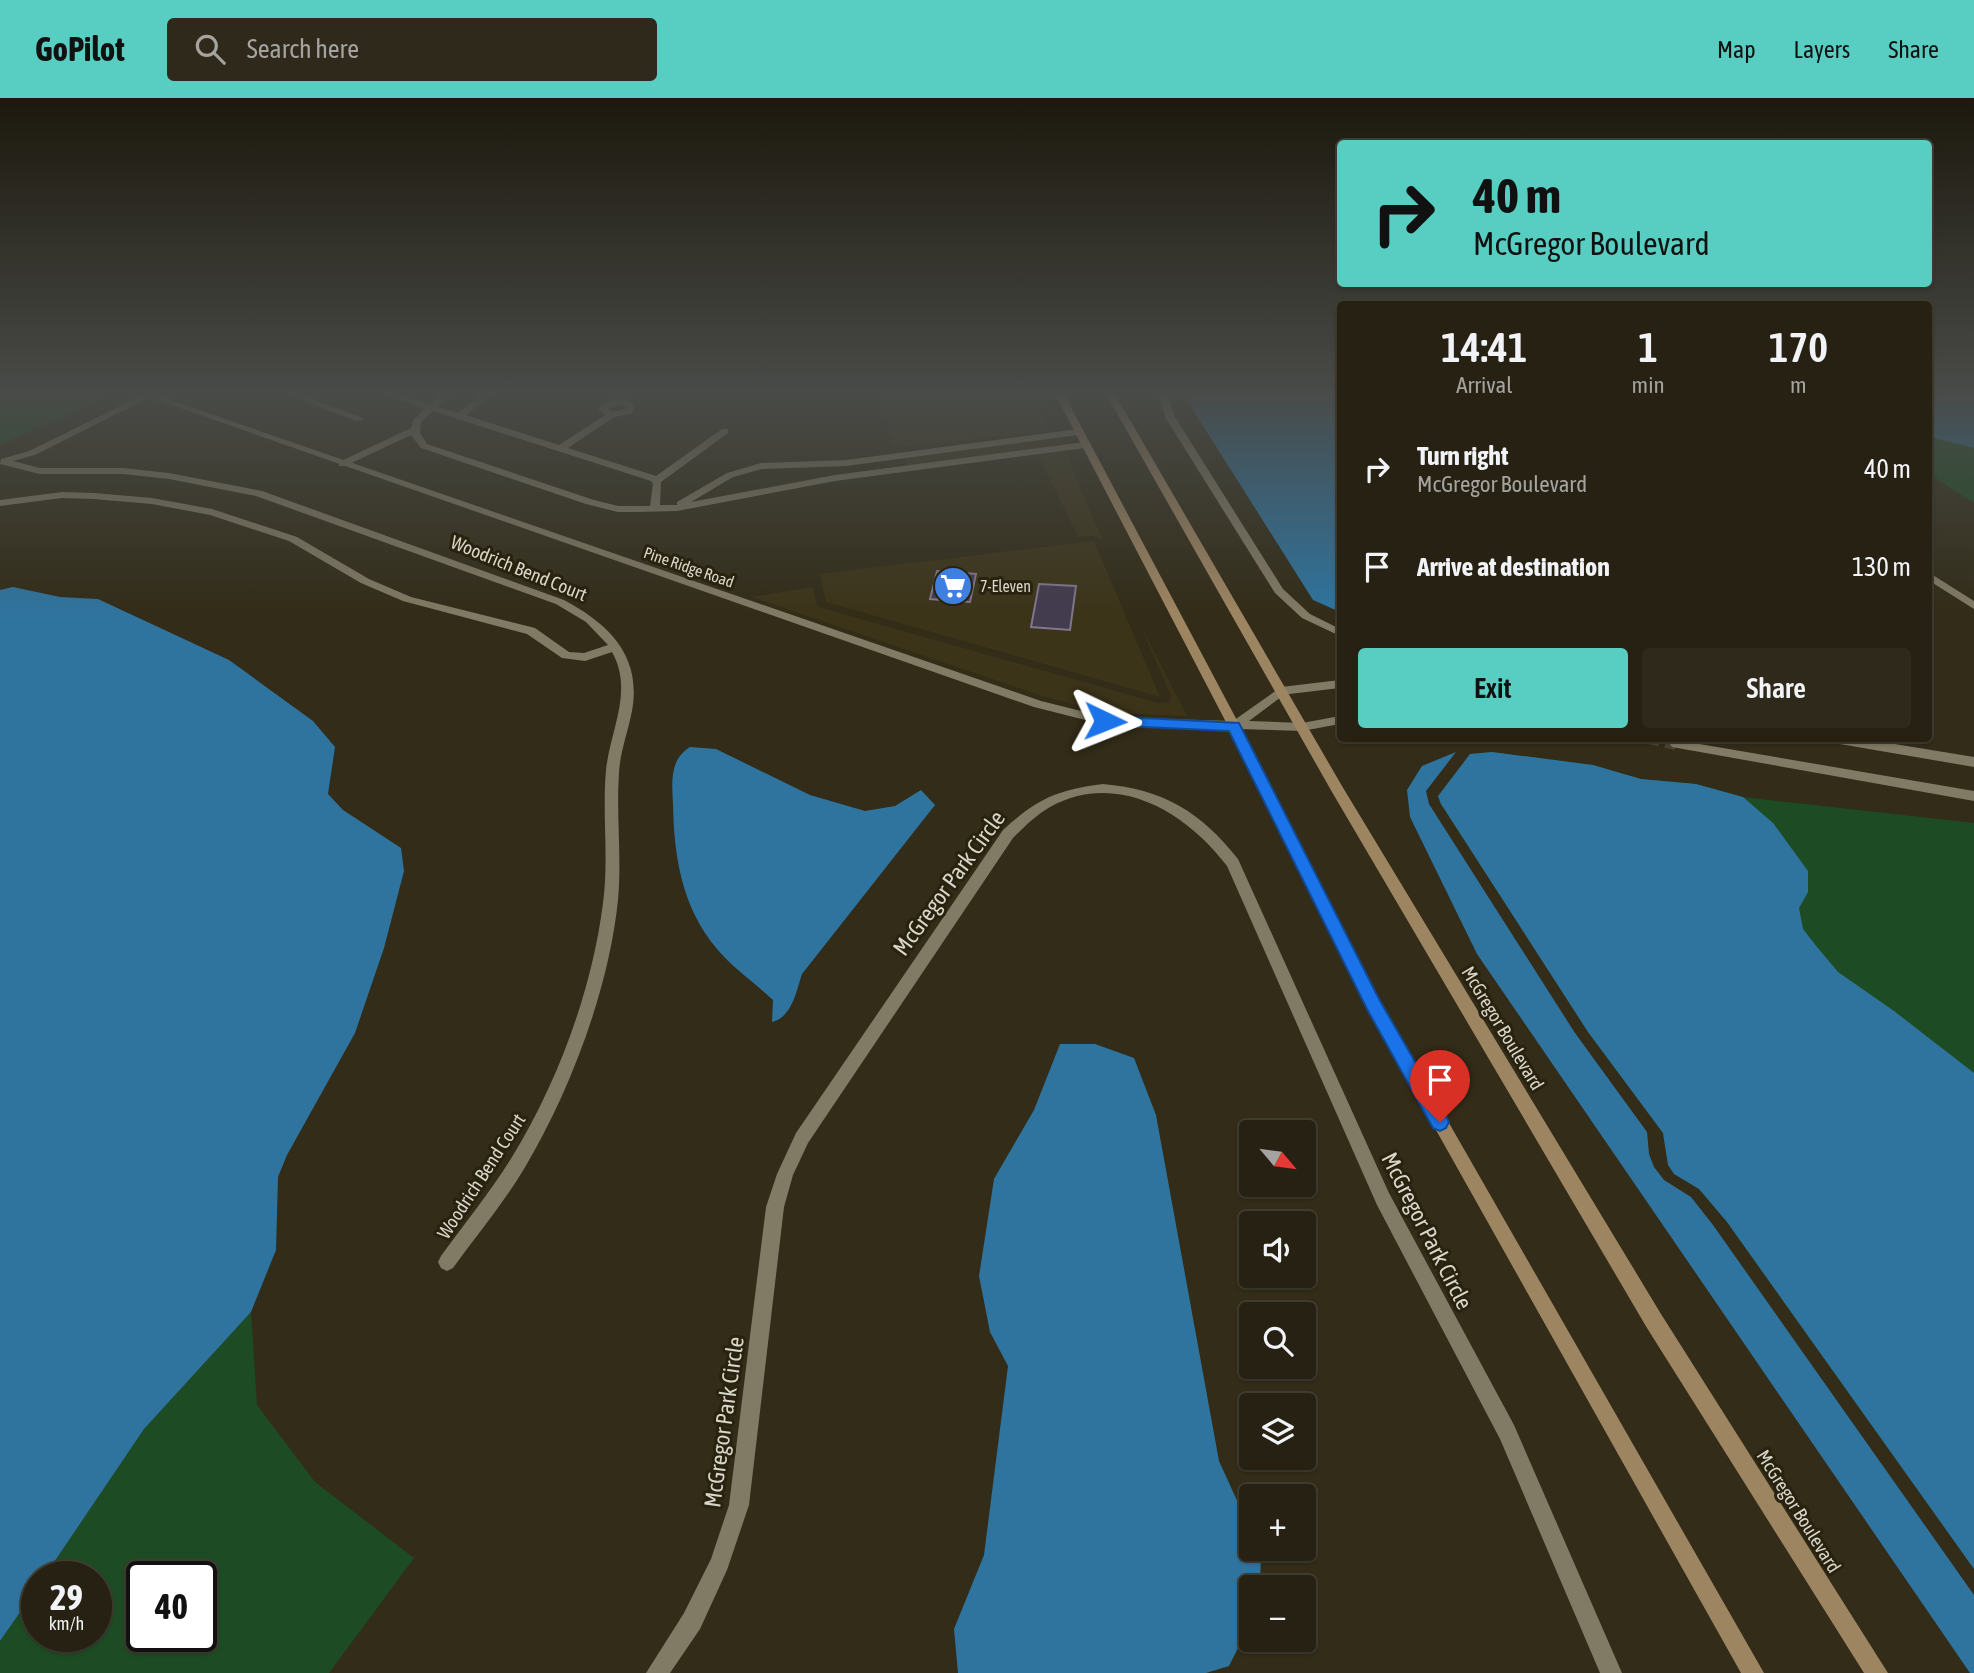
<!DOCTYPE html>
<html lang="en">
<head>
<meta charset="utf-8">
<style>
  :root { --surface:#262112; --page:#2e291b; --text:#f1f3f6; --muted:#a4a39f; --line:#423e32; --accent:#57cec1 }
  body { margin:0; font-family:"Asap Condensed",sans-serif; background:var(--page); color:var(--text); height:100vh; display:flex; flex-direction:column; font-size:26px; white-space:nowrap }
  * { box-sizing:border-box; margin:0 }
  p { font-size:23px; color:var(--muted) }
  .icon { flex:none; width:38px; height:38px; fill:none; stroke:currentColor; stroke-width:2; stroke-linecap:round; stroke-linejoin:round }
  .map { position:relative; flex:1; overflow:hidden }
  .drawer { position:absolute; left:1337px; top:203px; width:595px; height:441px; display:flex; flex-direction:column; background:var(--surface); border-radius:7px; box-shadow:0 2px 5px #0004,0 0 0 2px var(--line) }
  .drawer>* { flex:none }
  .guide { position:absolute; left:1337px; top:42px; width:595px; height:147px; border-radius:7px; box-shadow:0 2px 5px #0004,0 0 0 2px var(--line); background:#57cec1; color:#111; overflow:hidden }
  .needle { width:46px; rotate:119deg }
  .buttons { position:absolute; left:1239px; top:1022px; display:grid; gap:14px }
  .buttons a { display:grid; place-items:center; width:77px; height:77px; border-radius:7px; background:var(--surface); box-shadow:0 2px 5px #0004,0 0 0 2px var(--line); font-size:35px }
  .speed { position:absolute; left:21px; top:1463px; display:flex; gap:14px; font-size:35px; font-weight:700; text-align:center }
  .speed>* { display:grid; place-content:center; width:91px; height:91px; border-radius:50%; background:var(--surface); box-shadow:0 2px 5px #0004,0 0 0 2px var(--line); line-height:1 }
  .speed small { font-size:18px; font-weight:400 }
  .speed .limit { border:4px solid #111; border-radius:10px; background:#fff; color:#111 }
  .pin { position:absolute; display:grid; place-items:center; width:60px; height:60px; color:#fff; margin:-72px -30px; border-radius:50% 50% 50% 0; rotate:-45deg; box-shadow:0 0 7px #0007 }
  .pin .icon { rotate:45deg }
  .me { position:absolute; width:77px; margin:-38px; rotate:92deg; stroke-linejoin:round; filter:drop-shadow(0 0 5px #0008) }
  .turn { display:flex; align-items:center; gap:24px; height:147px; padding:0 21px; font-size:32px }
  .turn .icon { width:91px; height:91px; stroke-width:2.5 }
  .turn b { display:block; font-size:49px; line-height:60px }
  .eta { display:flex; justify-content:space-evenly; align-items:center; height:119px; text-align:center }
  .eta b { font-size:42px; font-weight:600; line-height:49px }
  .button { display:flex; gap:14px; margin-top:auto; padding:14px 21px }
  .button a { flex:1; height:80px; border-radius:7px; background:var(--accent); color:#111; font-size:28px; font-weight:600; line-height:80px; text-align:center }
  .button a+a { background:var(--page); color:var(--text) }
  ul { padding:0; list-style:none }
  li { display:flex; align-items:center; gap:21px; height:98px; padding:0 21px }
  li div { flex:1 }
  li b { display:block; font-size:26px }
  li em { font-style:normal }
  header { display:flex; align-items:center; gap:42px; box-sizing:border-box; height:98px; padding:0 35px; background:var(--accent); color:#111 }
  header strong { font-size:33px }
  nav { display:flex; gap:38px; margin-inline-start:auto; font-size:24px }
  .search { width:490px; height:63px; background:var(--page); display:flex; align-items:center; gap:18px; box-sizing:border-box; padding:0 24px; border-radius:7px; color:var(--muted); font-size:26px }
  .map>svg:first-child { display:block }
  .built { fill:#3c3419 }
  .green { fill:#1d4c24; fill-rule:evenodd }
  .water { fill:#2f749f }
  .building { fill:#433b4e; stroke:#81778c; stroke-width:2 }
  .lines { fill:none; stroke-linecap:round; stroke-linejoin:round }
  .minor-tunnel { stroke:#4b4533; stroke-width:12; stroke-dasharray:12 6; stroke-linecap:butt }
  .minor { fill:#817a64; fill-rule:evenodd }
  .tertiary { fill:#817a64; fill-rule:evenodd }
  .secondary { fill:#9e8562; fill-rule:evenodd }
  .route { fill:#1a73e8; stroke:#114b97; stroke-width:2 }
  .labels { text-anchor:middle; dominant-baseline:central; stroke-width:6; stroke-linejoin:round; paint-order:stroke }
  .far-street-label { font-size:16px; fill:#d8d5c9; stroke:#28220f }
  .far-poi-label { font-size:16px; fill:#d8d5c9; stroke:#28220f; text-anchor:start }
  .street-label { font-size:19px; fill:#d8d5c9; stroke:#28220f }
  .near-street-label { font-size:23px; fill:#d8d5c9; stroke:#28220f }
</style>
</head>
<body>
<header>
<strong>GoPilot</strong>
<div class="search"><svg class="icon" aria-label="search" viewBox="0 0 24 24"><circle cx="10" cy="10" r="6"/><path d="M15 15l6 6"/></svg>Search here</div>
<nav><a>Map</a><a>Layers</a><a>Share</a></nav>
</header>
<div class="map">
<svg width="1974" height="1575" viewBox="0 0 1974 1575">
  <rect width="100%" height="100%" fill="#322c18"/>
  <g class="built">
    <path d="M 879,296 L 1033,296 L 1050,333 L 894,350 Z"/>
    <path d="M 1041,296 L 1046,296 L 1078,386 L 1103,442 L 1094,438 L 1078,439 L 1038,356 L 908,373 L 903,354 L 1057,336 L 1058,333 Z"/>
    <path d="M 1094,443 L 1160,599 L 826,504 L 820,476 Z"/>
    <path d="M 813,489 L 817,507 L 822,510 L 1158,605 L 1169,604 L 1171,598 L 1139,524 L 1187,618 L 1107,615 L 1042,598 L 752,499 Z"/>
  </g>
  <g class="green">
    <path d="M 0,296 L 95,296 L 101,301 L 55,325 L 47,325 L 0,347 Z"/>
    <path d="M 1928,296 L 1974,296 L 1974,405 L 1929,376 Z"/>
    <path d="M 1492,654 L 1593,667 L 1641,681 L 1696,686 L 1743,699 L 1974,725 L 1974,1471 L 1727,1124 L 1699,1091 L 1674,1076 L 1668,1067 L 1663,1035 L 1588,934 L 1441,706 L 1438,699 L 1470,656 Z"/>
    <path d="M 251,1214 L 257,1307 L 315,1384 L 414,1460 L 329,1575 L 0,1575 L 0,1543 L 37,1490 L 37,1538 L 96,1538 L 96,1479 L 44,1479 L 144,1331 ZM 142,1479 L 201,1479 L 201,1538 L 142,1538 Z"/>
  </g>
  <g class="water">
    <path d="M 1183,296 L 1340,296 L 1340,514 L 1313,502 Z"/>
    <path d="M 1929,296 L 1974,296 L 1974,350 L 1929,339 Z"/>
    <path d="M 13,489 L 60,499 L 98,501 L 229,562 L 313,623 L 335,649 L 328,696 L 343,712 L 401,750 L 404,773 L 384,850 L 355,935 L 287,1057 L 278,1079 L 276,1152 L 251,1214 L 144,1331 L 44,1479 L 37,1479 L 37,1490 L 0,1543 L 0,492 Z"/>
    <path d="M 690,649 L 716,651 L 810,697 L 865,713 L 895,708 L 921,692 L 935,707 L 802,876 C 796,894 792,919 772,924 L 773,902 C 755,885 733,870 717,851 C 682,809 674,760 673,706 C 672,685 669,662 690,649 Z"/>
    <path d="M 1456,654 L 1426,693 L 1429,706 L 1575,935 L 1647,1034 L 1649,1056 L 1654,1069 L 1664,1082 L 1691,1099 L 1713,1127 L 1974,1497 L 1974,1575 L 1970,1575 L 1477,856 L 1410,719 L 1407,692 L 1422,668 Z"/>
    <path d="M 1492,654 L 1593,667 L 1641,681 L 1696,686 L 1743,699 L 1773,725 L 1808,773 L 1808,794 L 1799,810 L 1803,831 L 1817,849 L 1838,874 L 1894,913 L 1974,975 L 1974,1471 L 1727,1124 L 1699,1091 L 1674,1076 L 1668,1067 L 1663,1035 L 1588,934 L 1441,706 L 1438,698 L 1470,656 Z"/>
    <path d="M 1060,946 L 1095,946 L 1134,960 L 1156,1017 L 1219,1363 L 1251,1433 L 1251,1451 L 1259,1451 L 1261,1455 L 1260,1489 L 1251,1489 L 1251,1524 L 1229,1568 L 1206,1575 L 958,1575 L 954,1531 L 984,1457 L 1008,1268 L 990,1234 L 979,1178 L 994,1081 L 1034,1012 Z"/>
  </g>
  <g class="building">
    <path d="M 937,473 L 976,476 L 970,504 L 930,501 Z"/>
    <path d="M 1039,486 L 1076,488 L 1070,532 L 1031,529 Z"/>
  </g>
  <g class="lines">
    <path class="minor-tunnel" d="M 1648,640 L 1676,646"/>
    <g class="minor">
      <path d="M 145,296 L 152,298 L 35,357 L 13,363 L 40,370 L 123,370 L 169,375 L 262,393 L 564,502 C 609,526 642,558 632,613 C 628,634 620,654 619,675 C 616,717 622,760 618,802 C 609,891 570,994 524,1071 C 503,1106 477,1137 453,1170 L 447,1173 L 441,1170 L 438,1164 L 441,1158 C 465,1125 491,1093 512,1059 C 558,984 592,892 603,805 C 609,761 602,716 606,672 C 610,632 634,593 612,554 L 585,563 L 562,560 L 527,536 L 403,503 L 361,485 L 289,443 L 210,417 L 152,406 L 94,401 L 62,400 L 0,408 L 0,402 L 62,394 L 94,395 L 152,400 L 212,411 L 297,439 L 369,481 L 411,499 L 535,530 L 569,554 L 584,555 L 608,547 L 586,524 L 556,506 L 256,398 L 169,381 L 123,376 L 40,376 L 0,366 L 1,361 L 29,353 Z"/>
      <path d="M 286,296 L 299,296 L 365,321 L 357,323 Z"/>
      <path d="M 383,296 L 397,296 L 430,306 L 441,296 L 450,296 L 438,309 L 458,315 L 482,296 L 492,296 L 466,317 L 559,347 L 605,317 L 598,311 C 608,300 623,297 635,307 L 632,315 L 614,319 L 568,350 L 656,378 L 722,331 L 728,331 L 728,335 L 661,384 L 660,407 L 677,407 L 677,404 L 727,375 L 761,365 L 846,362 L 1078,331 L 1083,334 L 1078,337 L 846,368 L 762,371 L 733,379 L 691,404 L 835,377 L 1085,344 L 1090,347 L 1085,350 L 835,383 L 677,413 L 638,414 L 618,414 L 586,406 L 421,350 L 411,337 L 345,368 L 339,368 L 339,364 L 411,330 L 414,321 L 425,311 ZM 620,306 L 625,308 L 625,311 L 613,314 L 608,311 ZM 433,313 L 651,383 L 653,386 L 650,408 L 618,408 L 594,402 L 427,346 L 420,335 L 421,324 Z"/>
      <path d="M 1159,296 L 1168,296 L 1175,319 L 1283,491 L 1310,516 L 1340,531 L 1340,538 L 1302,520 L 1275,495 L 1165,319 Z"/>
      <path d="M 1928,474 L 1974,503 L 1974,511 L 1928,482 Z"/>
      <path d="M 1340,582 L 1340,590 L 1281,597 L 1275,593 L 1281,589 Z"/>
      <path d="M 1340,618 L 1340,626 L 1302,633 L 1296,629 L 1302,625 Z"/>
      <path d="M 1822,640 L 1858,640 L 1974,659 L 1974,669 L 1828,644 Z"/>
      <path d="M 1676,642 L 1974,693 L 1974,703 L 1672,649 L 1670,646 Z"/>
      <path d="M 1103,686 C 1163,691 1201,714 1238,761 L 1389,1095 L 1514,1327 L 1622,1575 L 1600,1575 L 1500,1341 L 1377,1107 L 1227,768 C 1186,714 1117,672 1050,709 C 1036,717 1024,729 1013,740 L 808,1045 L 793,1077 L 784,1109 L 749,1407 L 727,1472 L 700,1531 L 670,1575 L 646,1575 L 684,1515 L 711,1461 L 729,1407 L 766,1109 L 777,1076 L 796,1035 L 1003,732 C 1037,701 1056,692 1103,686 Z"/>
    </g>
    <path class="tertiary" d="M 140,296 L 153,296 L 1041,603 L 1105,619 L 1233,623 L 1281,589 L 1285,590 L 1287,593 L 1285,596 L 1249,623 L 1302,625 L 1308,629 L 1302,633 L 1105,627 L 1034,609 Z"/>
    <g class="secondary">
      <path d="M 1055,296 L 1064,296 L 1240,628 L 1378,901 L 1764,1575 L 1741,1575 L 1368,911 L 1228,628 Z"/>
      <path d="M 1106,296 L 1115,296 L 1342,688 L 1661,1216 L 1888,1575 L 1864,1575 L 1647,1230 L 1332,694 Z"/>
    </g>
  </g>
  <linearGradient id="sky" x2="0" y2="1"><stop stop-color="#1c180d"/><stop offset="0.57" stop-color="#494b48"/><stop offset="1" stop-color="#494b48" stop-opacity="0"/></linearGradient>
  <rect width="1974" height="517" fill="url(#sky)"/>
  <path class="route" d="M 1105,618 L 1239,625 L 1379,901 L 1446,1018 L 1449,1024 L 1446,1030 L 1440,1033 L 1433,1030 L 1367,911 L 1229,633 L 1101,627 L 1098,623 Z"/>
  <defs>
    <symbol id="supermarket-disc" viewBox="-11 -11 22 22"><circle r="9.5" fill="#3f7fe0" stroke="#28220f"/><path d="M-6-5.5h2.5l.6 2H6L4.5 2H-2.5L-4.4-4H-6ZM-1.5 3.2a1.3 1.3 0 1 0 .1 0ZM3 3.2a1.3 1.3 0 1 0 .1 0Z" fill="#fff"/></symbol>
  </defs>
  <g fill-rule="evenodd">
    <use href="#supermarket-disc" x="931" y="466" width="44" height="44"/>
  </g>
  <g class="labels">
    <g class="far-street-label">
      <text transform="translate(689 469) rotate(19)">Pine Ridge Road</text>
    </g>
    <g class="far-poi-label">
      <text x="980" y="488">7-Eleven</text>
    </g>
    <g class="street-label">
      <text transform="translate(519 470) rotate(22)">Woodrich Bend Court</text>
      <text transform="translate(1503 930) rotate(59)">McGregor Boulevard</text>
      <text transform="translate(481 1078) rotate(-57)">Woodrich Bend Court</text>
      <text transform="translate(1799 1413) rotate(58)">McGregor Boulevard</text>
    </g>
    <g class="near-street-label">
      <text transform="translate(949 785) rotate(-54)">McGregor Park Circle</text>
      <text transform="translate(1427 1133) rotate(63)">McGregor Park Circle</text>
      <text transform="translate(724 1324) rotate(-82)">McGregor Park Circle</text>
    </g>
  </g>
</svg>
<div class="buttons">
<a><svg class="needle" viewBox="-14 -14 28 28"><path d="M0-13l5 13h-10z" fill="#e53935"/><path d="M0 13l5-13h-10z" fill="#a4a39f"/></svg></a>
<a><svg class="icon" aria-label="sound" viewBox="0 0 24 24"><path d="M4 9h4l5-4v14l-5-4H4zM17 9q2 3 0 6"/></svg></a>
<a><svg class="icon" aria-label="search" viewBox="0 0 24 24"><circle cx="10" cy="10" r="6"/><path d="M15 15l6 6"/></svg></a>
<a><svg class="icon" aria-label="layers" viewBox="0 0 24 24"><path d="M12 4l9 5-9 5-9-5zM3 14l9 5 9-5"/></svg></a>
<a>+</a>
<a>−</a>
</div>
<div class="speed"><div>29<small>km/h</small></div><div class="limit">40</div></div>
<div class="pin" style="left:1440px;top:1024px;background:#d93025"><svg class="icon" aria-label="arrive" viewBox="0 0 24 24"><path d="M6 21V4h12l-3 4 3 4H6"/></svg></div>
<svg class="me" style="left:1105px;top:623px" viewBox="-20 -20 40 40"><path d="M0-17L14 15 0 8-14 15z" fill="#1a73e8" stroke="#fff" stroke-width="4"/></svg>
<div class="guide">
<div class="turn"><svg class="icon" aria-label="right" viewBox="0 0 24 24"><path d="M7 20v-9h11M14 6l5 5-5 5"/></svg><div><b>40 m</b>McGregor Boulevard</div></div>
</div>
<section class="drawer">
<div class="eta">
<div><b>14:41</b><p>Arrival</p></div>
<div><b>1</b><p>min</p></div>
<div><b>170</b><p>m</p></div>
</div>
<ul>
<li><svg class="icon" aria-label="right" viewBox="0 0 24 24"><path d="M7 20v-9h11M14 6l5 5-5 5"/></svg><div><b>Turn right</b><p>McGregor Boulevard</p></div><em>40 m</em></li>
<li><svg class="icon" aria-label="arrive" viewBox="0 0 24 24"><path d="M6 21V4h12l-3 4 3 4H6"/></svg><div><b>Arrive at destination</b></div><em>130 m</em></li>
</ul>
<div class="button"><a>Exit</a><a>Share</a></div>
</section>
</div>
</body>
</html>
